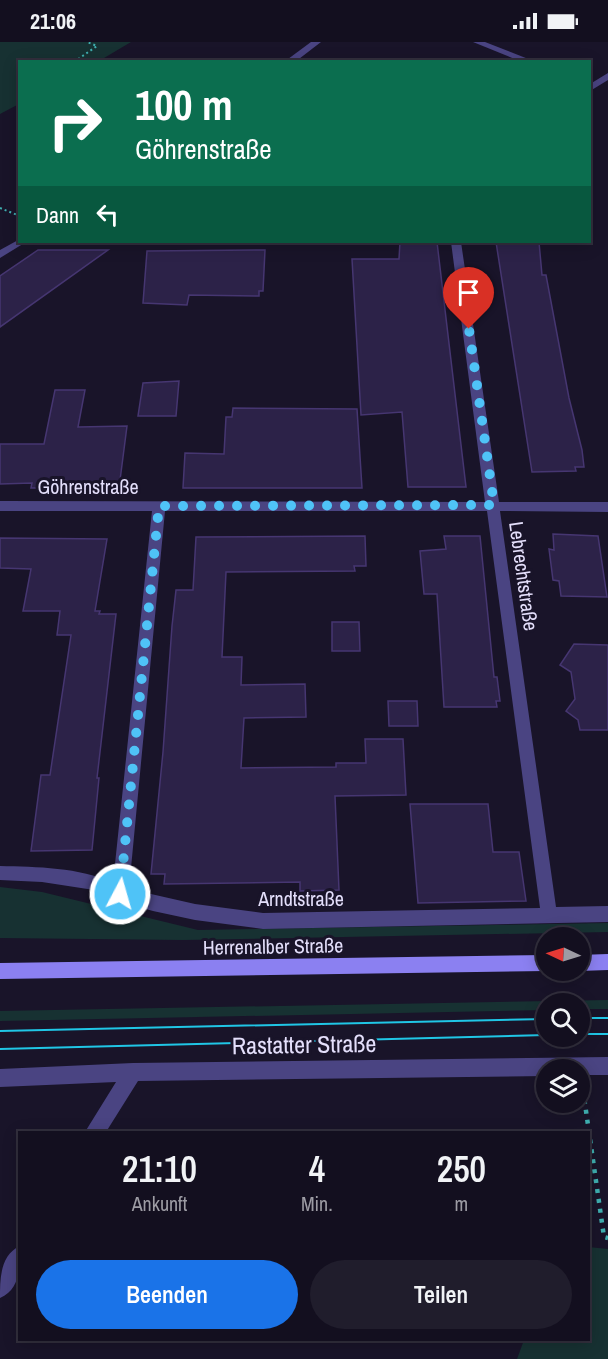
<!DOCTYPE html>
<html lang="de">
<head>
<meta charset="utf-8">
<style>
  :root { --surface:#130f1f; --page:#201d2c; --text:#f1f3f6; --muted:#9d9ca4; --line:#322f3d; --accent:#1a73e8 }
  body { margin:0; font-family:"Archivo Narrow",sans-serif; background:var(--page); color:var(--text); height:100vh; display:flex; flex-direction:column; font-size:22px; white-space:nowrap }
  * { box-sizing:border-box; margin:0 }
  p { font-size:20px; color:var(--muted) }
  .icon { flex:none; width:33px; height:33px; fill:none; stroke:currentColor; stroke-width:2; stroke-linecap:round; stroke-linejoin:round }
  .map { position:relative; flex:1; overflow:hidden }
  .drawer { position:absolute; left:18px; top:1089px; width:572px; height:210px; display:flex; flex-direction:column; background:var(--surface); border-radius:0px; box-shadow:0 3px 15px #0003,0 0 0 2px var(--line) }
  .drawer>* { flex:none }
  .guide { position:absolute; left:18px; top:18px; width:573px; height:183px; border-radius:0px; box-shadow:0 3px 15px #0003,0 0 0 2px var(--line); background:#0b6e4f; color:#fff; overflow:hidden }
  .needle { width:39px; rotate:274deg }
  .fabs { position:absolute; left:536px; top:885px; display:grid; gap:12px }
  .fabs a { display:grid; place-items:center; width:54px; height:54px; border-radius:50%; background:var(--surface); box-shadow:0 3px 15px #0003,0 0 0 2px var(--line); font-size:30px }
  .pin { position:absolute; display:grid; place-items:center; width:51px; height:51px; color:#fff; margin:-62px -26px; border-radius:50% 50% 50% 0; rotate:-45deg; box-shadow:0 0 6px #0007 }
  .pin .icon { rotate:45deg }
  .me { position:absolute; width:66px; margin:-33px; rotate:6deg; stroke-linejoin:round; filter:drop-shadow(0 0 4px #0008) }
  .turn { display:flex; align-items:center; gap:21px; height:126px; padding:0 18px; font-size:27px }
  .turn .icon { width:78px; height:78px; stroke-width:2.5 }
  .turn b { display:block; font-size:42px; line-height:51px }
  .then { display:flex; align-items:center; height:57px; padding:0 18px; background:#0003; gap:12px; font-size:22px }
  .eta { display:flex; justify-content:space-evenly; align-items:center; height:102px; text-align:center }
  .eta b { font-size:36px; font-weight:600; line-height:42px }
  .primary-button { display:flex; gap:12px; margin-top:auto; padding:12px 18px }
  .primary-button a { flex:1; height:69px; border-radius:36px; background:var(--accent); color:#fff; font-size:24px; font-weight:600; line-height:69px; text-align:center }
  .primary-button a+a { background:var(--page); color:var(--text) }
  .status { display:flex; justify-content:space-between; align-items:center; height:42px; padding:0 30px; background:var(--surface); direction:ltr }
  .status svg { height:16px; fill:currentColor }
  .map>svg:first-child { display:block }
  .green { fill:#173132 }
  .building { fill:#2c2248; stroke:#463671; stroke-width:1.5 }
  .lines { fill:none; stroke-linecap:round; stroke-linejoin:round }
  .path-far1 { stroke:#3fafb0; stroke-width:2; stroke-dasharray:2 3; stroke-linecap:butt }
  .path { stroke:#3fafb0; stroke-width:4.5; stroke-dasharray:4 6; stroke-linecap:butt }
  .street { fill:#4a4482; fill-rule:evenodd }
  .secondary { fill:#8b80f1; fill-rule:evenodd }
  .tram { stroke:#20c6e6; stroke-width:2 }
  .route { stroke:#4fc3f7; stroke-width:10; stroke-dasharray:0 18 }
  .labels { text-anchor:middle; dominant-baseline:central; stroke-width:6; stroke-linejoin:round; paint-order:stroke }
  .street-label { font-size:20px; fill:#e4dffb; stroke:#191429 }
  .near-street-label { font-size:24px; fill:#e4dffb; stroke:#191429 }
</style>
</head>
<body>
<div class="status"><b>21:06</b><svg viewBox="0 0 49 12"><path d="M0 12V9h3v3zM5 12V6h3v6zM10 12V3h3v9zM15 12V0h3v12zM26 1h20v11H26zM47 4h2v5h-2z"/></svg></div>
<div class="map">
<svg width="608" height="1317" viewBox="0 0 608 1317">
  <rect width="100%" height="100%" fill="#191429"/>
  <g class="green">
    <path d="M 0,0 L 131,0 L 99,19 L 20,20 L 19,62 L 0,72 Z"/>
    <path d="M 0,845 L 42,850 L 198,888 L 608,881 L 608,890 L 183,898 L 0,896 Z"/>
    <path d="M 608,958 L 608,967 L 579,967 L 579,962 L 546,962 L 546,968 L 0,979 L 0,969 Z"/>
    <path d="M 588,1205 L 608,1207 L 608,1317 L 517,1317 L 524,1298 L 588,1298 Z"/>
  </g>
  <g class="building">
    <path d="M 400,200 L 437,200 L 466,445 L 408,445 L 402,370 L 361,373 L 352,217 L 399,217 Z"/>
    <path d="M 496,200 L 539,200 L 542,233 L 546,233 L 569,356 L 582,408 L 584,425 L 575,425 L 576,429 L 532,430 Z"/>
    <path d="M 38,208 L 108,208 L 0,285 L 0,234 Z"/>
    <path d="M 265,208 L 263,249 L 259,249 L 259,254 L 189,253 L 187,263 L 143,261 L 147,209 Z"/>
    <path d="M 179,339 L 176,374 L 138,374 L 143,341 Z"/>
    <path d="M 55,348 L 85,348 L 78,385 L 127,384 L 119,446 L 31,446 L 32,441 L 0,442 L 0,402 L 44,402 Z"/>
    <path d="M 233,366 L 357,367 L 362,446 L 183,446 L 185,411 L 224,412 L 226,375 L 232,375 Z"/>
    <path d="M 553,492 L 598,494 L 607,555 L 561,554 L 559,539 L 553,538 L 549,507 L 554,508 Z"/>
    <path d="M 365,494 L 366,524 L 354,524 L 355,529 L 226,530 L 222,615 L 242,615 L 241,643 L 305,642 L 306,675 L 244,676 L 241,726 L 336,725 L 336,721 L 366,721 L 365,697 L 403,697 L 406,753 L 335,754 L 339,848 L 300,849 L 300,840 L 164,842 L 165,832 L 151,832 L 163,710 L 172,584 L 176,548 L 193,548 L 196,495 Z"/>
    <path d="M 444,494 L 480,494 L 494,635 L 497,635 L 500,659 L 496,659 L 497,665 L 444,665 L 437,552 L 424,552 L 420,509 L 446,507 Z"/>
    <path d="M 0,496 L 107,497 L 95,569 L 100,569 L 99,572 L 116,572 L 97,736 L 99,736 L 92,808 L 31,809 L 41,733 L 50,733 L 71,593 L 57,593 L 60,569 L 23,569 L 31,527 L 0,526 Z"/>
    <path d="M 332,580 L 359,580 L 360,609 L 332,609 Z"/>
    <path d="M 574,602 L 608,603 L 608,688 L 580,688 L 578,678 L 566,669 L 575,657 L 571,630 L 560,623 Z"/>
    <path d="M 388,659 L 417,659 L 418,684 L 389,684 Z"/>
    <path d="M 410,762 L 488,762 L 493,810 L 519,810 L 526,859 L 418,861 Z"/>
  </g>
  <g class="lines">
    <g class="path-far1">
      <path d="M 74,20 L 97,4 L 87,0"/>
      <path d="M 0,166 L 20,174"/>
    </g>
    <path class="path" d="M 583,1048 L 604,1195 L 608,1196"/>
    <g class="street">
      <path d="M 311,0 L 321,0 L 295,20 L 284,20 Z"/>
      <path d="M 473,0 L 485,0 L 536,20 L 522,20 Z"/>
      <path d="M 608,31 L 608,38 L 590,49 L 590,42 Z"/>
      <path d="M 20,197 L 20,200 L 26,200 L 0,216 L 0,208 Z"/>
      <path d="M 451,200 L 461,200 L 499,460 L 608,460 L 608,470 L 500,469 L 556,865 L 608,864 L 608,880 L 263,887 L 195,878 L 153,869 L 120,860 L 94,848 L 42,840 L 0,838 L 0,824 C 37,825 79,825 113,841 L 152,469 L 0,469 L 0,459 L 485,460 ZM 165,469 L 487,469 L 540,866 L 263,871 L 195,862 L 129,847 Z"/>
      <path d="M 608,1015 L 608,1033 L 579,1033 L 579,1028 L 546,1028 L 546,1034 L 138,1039 L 106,1090 L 85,1090 L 116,1040 L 0,1045 L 0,1027 L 133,1021 Z"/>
      <path d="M 20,1204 C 20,1223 21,1247 0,1256 C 0,1237 0,1213 20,1204 Z"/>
    </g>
    <g class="secondary">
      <path d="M 608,912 L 608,928 L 579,929 L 577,928 L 579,913 Z"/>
      <path d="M 546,913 L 546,929 L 0,937 L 0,921 Z"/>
    </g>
    <g class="tram">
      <path d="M 579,976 L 608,976"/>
      <path d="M 0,989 L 546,977"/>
      <path d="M 579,992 L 608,992"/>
      <path d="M 0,1007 L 546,993"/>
    </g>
  </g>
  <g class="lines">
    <path class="route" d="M 120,852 L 159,464 L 494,463 L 469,287"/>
  </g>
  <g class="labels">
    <g class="street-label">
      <text x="88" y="444">Göhrenstraße</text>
      <text transform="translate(524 534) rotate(82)">Lebrechtstraße</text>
      <text x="301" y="856">Arndtstraße</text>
      <text transform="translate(273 904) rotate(-1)">Herrenalber Straße</text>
    </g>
    <g class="near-street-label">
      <text transform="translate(304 1002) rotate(-1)">Rastatter Straße</text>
    </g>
  </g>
</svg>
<div class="fabs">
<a><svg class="needle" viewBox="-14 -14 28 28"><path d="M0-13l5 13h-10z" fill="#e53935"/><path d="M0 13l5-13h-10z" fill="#9d9ca4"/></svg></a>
<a><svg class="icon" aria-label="search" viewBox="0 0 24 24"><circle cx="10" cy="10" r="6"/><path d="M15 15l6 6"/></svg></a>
<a><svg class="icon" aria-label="layers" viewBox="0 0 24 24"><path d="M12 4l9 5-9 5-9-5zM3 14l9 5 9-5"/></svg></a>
</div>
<div class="pin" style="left:469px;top:287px;background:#d93025"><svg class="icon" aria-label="arrive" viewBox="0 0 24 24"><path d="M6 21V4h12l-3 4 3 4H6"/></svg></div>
<svg class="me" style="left:120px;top:852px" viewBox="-20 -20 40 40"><circle r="17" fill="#4fc3f7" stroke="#fff" stroke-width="3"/><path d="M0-11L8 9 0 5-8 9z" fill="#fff"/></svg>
<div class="guide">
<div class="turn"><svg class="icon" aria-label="right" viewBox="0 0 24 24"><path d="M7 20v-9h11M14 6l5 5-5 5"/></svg><div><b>100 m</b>Göhrenstraße</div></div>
<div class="then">Dann<svg class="icon" aria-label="left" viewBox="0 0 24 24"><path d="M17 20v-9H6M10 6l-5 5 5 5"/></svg></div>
</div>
<section class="drawer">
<div class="eta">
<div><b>21:10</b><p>Ankunft</p></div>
<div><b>4</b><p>Min.</p></div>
<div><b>250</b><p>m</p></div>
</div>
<div class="primary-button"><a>Beenden</a><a>Teilen</a></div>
</section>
</div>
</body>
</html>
